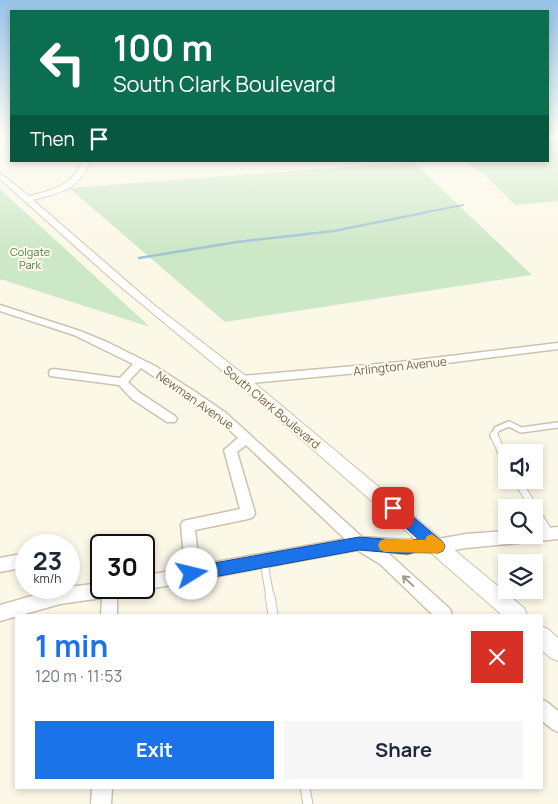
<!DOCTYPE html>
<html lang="en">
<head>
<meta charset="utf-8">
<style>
  :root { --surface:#fff; --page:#f6f6f7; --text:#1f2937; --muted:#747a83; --accent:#1a73e8 }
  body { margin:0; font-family:Manrope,sans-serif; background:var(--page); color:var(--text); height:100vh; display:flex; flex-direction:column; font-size:19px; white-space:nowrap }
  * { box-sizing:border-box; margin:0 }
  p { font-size:16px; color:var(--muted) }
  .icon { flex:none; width:28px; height:28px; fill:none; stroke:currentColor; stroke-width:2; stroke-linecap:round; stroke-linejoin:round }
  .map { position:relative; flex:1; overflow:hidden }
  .side { position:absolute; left:15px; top:614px; width:528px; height:175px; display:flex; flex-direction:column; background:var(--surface); border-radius:0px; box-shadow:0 2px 8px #0003 }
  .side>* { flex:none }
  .hud { position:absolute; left:10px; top:10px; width:539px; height:152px; border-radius:0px; box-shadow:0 2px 8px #0003; background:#0b6e4f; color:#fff; overflow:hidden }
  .fabs { position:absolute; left:498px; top:444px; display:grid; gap:10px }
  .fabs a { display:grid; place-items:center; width:45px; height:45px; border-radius:0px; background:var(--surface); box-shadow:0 2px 8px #0003; font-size:25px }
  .speed { position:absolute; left:15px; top:534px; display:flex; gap:10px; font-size:25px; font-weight:700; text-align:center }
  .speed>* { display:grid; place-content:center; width:65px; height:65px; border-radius:50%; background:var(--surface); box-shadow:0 2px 8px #0003; line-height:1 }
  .speed small { font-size:12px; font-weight:400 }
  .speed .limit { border:2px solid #111; border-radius:8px; background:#fff; color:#111 }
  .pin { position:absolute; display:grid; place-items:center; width:42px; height:42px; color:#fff; margin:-21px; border-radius:10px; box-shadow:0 2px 8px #0006 }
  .me { position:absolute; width:55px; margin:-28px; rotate:81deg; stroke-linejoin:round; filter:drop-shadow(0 0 4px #0008) }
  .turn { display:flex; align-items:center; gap:18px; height:105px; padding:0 20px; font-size:22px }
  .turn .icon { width:65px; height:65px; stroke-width:2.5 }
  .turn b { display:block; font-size:35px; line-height:42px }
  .then { display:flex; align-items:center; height:48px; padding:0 20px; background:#0003; gap:10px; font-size:19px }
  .round { display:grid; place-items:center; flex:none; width:52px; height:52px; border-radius:0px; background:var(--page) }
  .overview { display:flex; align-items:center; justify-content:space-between; height:85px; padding:0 20px }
  h1 { font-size:30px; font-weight:700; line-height:38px; color:var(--accent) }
  .action { display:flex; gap:10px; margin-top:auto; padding:10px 20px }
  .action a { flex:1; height:58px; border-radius:0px; background:var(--accent); color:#fff; font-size:20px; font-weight:700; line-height:58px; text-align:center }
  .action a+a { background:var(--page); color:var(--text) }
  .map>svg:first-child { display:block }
  .green { fill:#cde8c6 }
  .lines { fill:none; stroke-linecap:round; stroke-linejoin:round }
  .stream-far1 { stroke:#a3c3d5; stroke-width:2 }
  .stream { stroke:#a3c3d5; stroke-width:2.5 }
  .service-far3-casing { stroke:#cdc2ae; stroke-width:4.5 }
  .service-far2-casing { stroke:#cdc2ae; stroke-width:8 }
  .service-far1-casing { stroke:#cdc2ae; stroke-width:9 }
  .service-casing { stroke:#cdc2ae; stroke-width:11 }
  .minor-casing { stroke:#cdc2ae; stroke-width:3 }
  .tertiary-casing { stroke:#cdc2ae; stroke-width:2 }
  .service-far3 { stroke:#fff; stroke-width:3 }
  .service-far2 { stroke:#fff; stroke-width:5 }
  .service-far1 { stroke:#fff; stroke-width:7 }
  .service { stroke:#fff; stroke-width:9 }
  .minor { fill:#fff; fill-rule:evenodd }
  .tertiary { fill:#fff; fill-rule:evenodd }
  .oneway { stroke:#a59a8b }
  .route { fill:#1a73e8; stroke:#114b97 }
  .slow { fill:#f59e0b }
  .labels { text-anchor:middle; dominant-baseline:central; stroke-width:4; stroke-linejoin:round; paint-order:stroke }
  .far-park-label { font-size:11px; fill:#4d7f48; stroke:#fefbee }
  .street-label { font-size:12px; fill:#74634d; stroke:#fefbee }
</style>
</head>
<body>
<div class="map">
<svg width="558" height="804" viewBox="0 0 558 804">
  <rect width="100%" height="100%" fill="#fbf8e8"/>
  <g class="green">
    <path d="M 548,137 L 558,137 L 558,201 L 515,205 L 486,176 L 465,161 L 548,161 Z"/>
    <path d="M 413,162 L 532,275 L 225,322 L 69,188 Z"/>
    <path d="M 0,189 L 150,327 L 0,279 Z"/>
  </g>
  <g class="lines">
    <path class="stream-far1" d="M 422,213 L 463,205"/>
    <path class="stream" d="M 139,258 L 237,242 L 334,231 L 428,212"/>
    <defs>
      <path id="service-far3" d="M 0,152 L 11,152"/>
      <path id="service-far2" d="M 493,436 L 497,429 L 509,424 L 521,430 L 558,425"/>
      <g id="service-far1">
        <path d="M 494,435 L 506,462"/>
        <path d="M 517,480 L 550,534"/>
        <path d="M 264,562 L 270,597"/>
      </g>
      <g id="service">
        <path d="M 270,596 L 273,615"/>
        <path d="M 305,788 L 308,804"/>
      </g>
      <g id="minor">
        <path d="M 0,305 L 80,331 L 109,343 L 155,366 L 194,391 L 226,413 L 362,537 L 407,540 L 416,538 L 438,539 L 466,534 L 506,531 L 506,535 L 534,535 L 534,529 L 558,527 L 558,539 L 466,548 L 438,553 L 416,552 L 407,554 L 387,552 L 450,609 L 452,615 L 433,615 L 380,564 L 357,550 L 144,590 L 139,588 L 144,588 L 144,576 L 185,568 L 181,525 L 183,521 L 240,509 L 224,450 L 238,438 L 218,419 L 141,368 L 128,382 L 140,393 L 175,416 L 177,419 L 175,422 L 167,422 L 132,399 L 119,385 L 50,376 L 49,373 L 50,370 L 54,369 L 120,378 L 133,364 L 74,335 L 0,311 ZM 246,445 L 345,539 L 199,565 L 195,530 L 248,519 L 253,517 L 255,513 L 237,452 Z"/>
        <path d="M 558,343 L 558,349 L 400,369 L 242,384 L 237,380 L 242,376 L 400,362 Z"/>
        <path d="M 26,553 L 26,567 L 0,572 L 0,558 Z"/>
        <path d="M 101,583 L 101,588 L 127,588 L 125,593 L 117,596 L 117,615 L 101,615 L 102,598 L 60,604 L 0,621 L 0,605 L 60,588 Z"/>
        <path d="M 541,699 L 547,702 L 558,711 L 558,732 L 552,729 L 541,720 Z"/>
        <path d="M 92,788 L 112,788 L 111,804 L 91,804 Z"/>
      </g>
      <g id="tertiary">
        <path d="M 82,161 L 90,161 C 80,190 60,193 33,200 L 153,304 L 247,377 L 524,608 L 527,615 L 502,615 L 237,383 L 115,282 L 0,179 L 0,173 L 29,196 C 52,190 73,186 82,161 Z"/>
        <path d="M 541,626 L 548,629 L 558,638 L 558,661 L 551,658 L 541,650 Z"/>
      </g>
    </defs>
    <use href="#service-far3" class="service-far3-casing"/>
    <use href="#service-far2" class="service-far2-casing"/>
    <use href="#service-far1" class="service-far1-casing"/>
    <use href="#service" class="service-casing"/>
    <use href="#minor" class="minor-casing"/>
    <use href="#tertiary" class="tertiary-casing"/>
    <use href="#service-far3" class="service-far3"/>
    <use href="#service-far2" class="service-far2"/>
    <use href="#service-far1" class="service-far1"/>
    <use href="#service" class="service"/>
    <use href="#minor" class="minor"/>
    <use href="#tertiary" class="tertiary"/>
  </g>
  <defs><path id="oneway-shaft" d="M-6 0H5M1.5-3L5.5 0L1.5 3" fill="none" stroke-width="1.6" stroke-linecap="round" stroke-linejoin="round" transform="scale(1.25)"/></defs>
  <use class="oneway" href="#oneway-shaft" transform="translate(408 581) rotate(-137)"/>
  <linearGradient id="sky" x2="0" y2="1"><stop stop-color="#97c2e6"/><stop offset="0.55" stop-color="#fdfcf5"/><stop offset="1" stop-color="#fdfcf5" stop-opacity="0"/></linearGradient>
  <rect width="558" height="249" fill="url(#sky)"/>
  <path class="route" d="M 393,502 L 398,504 L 443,542 L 445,546 L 443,551 L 438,553 L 416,552 L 407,554 L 359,550 L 192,581 L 187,579 L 185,574 L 187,569 L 192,567 L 359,537 L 407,541 L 418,539 L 388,512 L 386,508 L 388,504 Z"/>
  <path class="slow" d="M 432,534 L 443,542 L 445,546 L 443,551 L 438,553 L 385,552 L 380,550 L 378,545 L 380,541 L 385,539 L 425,540 L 427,536 Z"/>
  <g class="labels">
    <g class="far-park-label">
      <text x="30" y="251">Colgate<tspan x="30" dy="13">Park</tspan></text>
    </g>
    <g class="street-label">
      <text transform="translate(400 366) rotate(-6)">Arlington Avenue</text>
      <text transform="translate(195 400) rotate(35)">Newman Avenue</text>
      <text transform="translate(272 407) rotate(40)">South Clark Boulevard</text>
    </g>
  </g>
</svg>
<div class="fabs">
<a><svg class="icon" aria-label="sound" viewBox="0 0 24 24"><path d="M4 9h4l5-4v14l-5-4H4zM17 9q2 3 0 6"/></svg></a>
<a><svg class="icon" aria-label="search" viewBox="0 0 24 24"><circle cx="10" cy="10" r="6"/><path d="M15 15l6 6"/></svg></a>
<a><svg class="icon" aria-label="layers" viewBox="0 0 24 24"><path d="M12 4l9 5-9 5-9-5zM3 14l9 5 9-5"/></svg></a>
</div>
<div class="speed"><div>23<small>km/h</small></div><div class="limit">30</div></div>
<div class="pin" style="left:393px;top:508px;background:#d93025"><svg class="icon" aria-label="arrive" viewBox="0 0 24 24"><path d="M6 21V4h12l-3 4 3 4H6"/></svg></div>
<svg class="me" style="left:192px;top:574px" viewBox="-20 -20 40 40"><circle r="19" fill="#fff"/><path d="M0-13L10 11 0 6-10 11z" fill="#1a73e8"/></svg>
<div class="hud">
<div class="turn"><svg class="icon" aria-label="left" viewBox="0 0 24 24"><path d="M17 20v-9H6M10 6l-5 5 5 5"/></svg><div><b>100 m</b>South Clark Boulevard</div></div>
<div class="then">Then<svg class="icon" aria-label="arrive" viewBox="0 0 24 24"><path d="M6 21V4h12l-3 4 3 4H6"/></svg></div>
</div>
<section class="side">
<div class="overview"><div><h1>1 min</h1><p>120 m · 11:53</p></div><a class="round" style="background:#d93025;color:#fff"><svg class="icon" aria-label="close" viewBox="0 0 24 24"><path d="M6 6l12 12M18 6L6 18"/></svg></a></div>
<div class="action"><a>Exit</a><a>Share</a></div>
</section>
</div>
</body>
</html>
